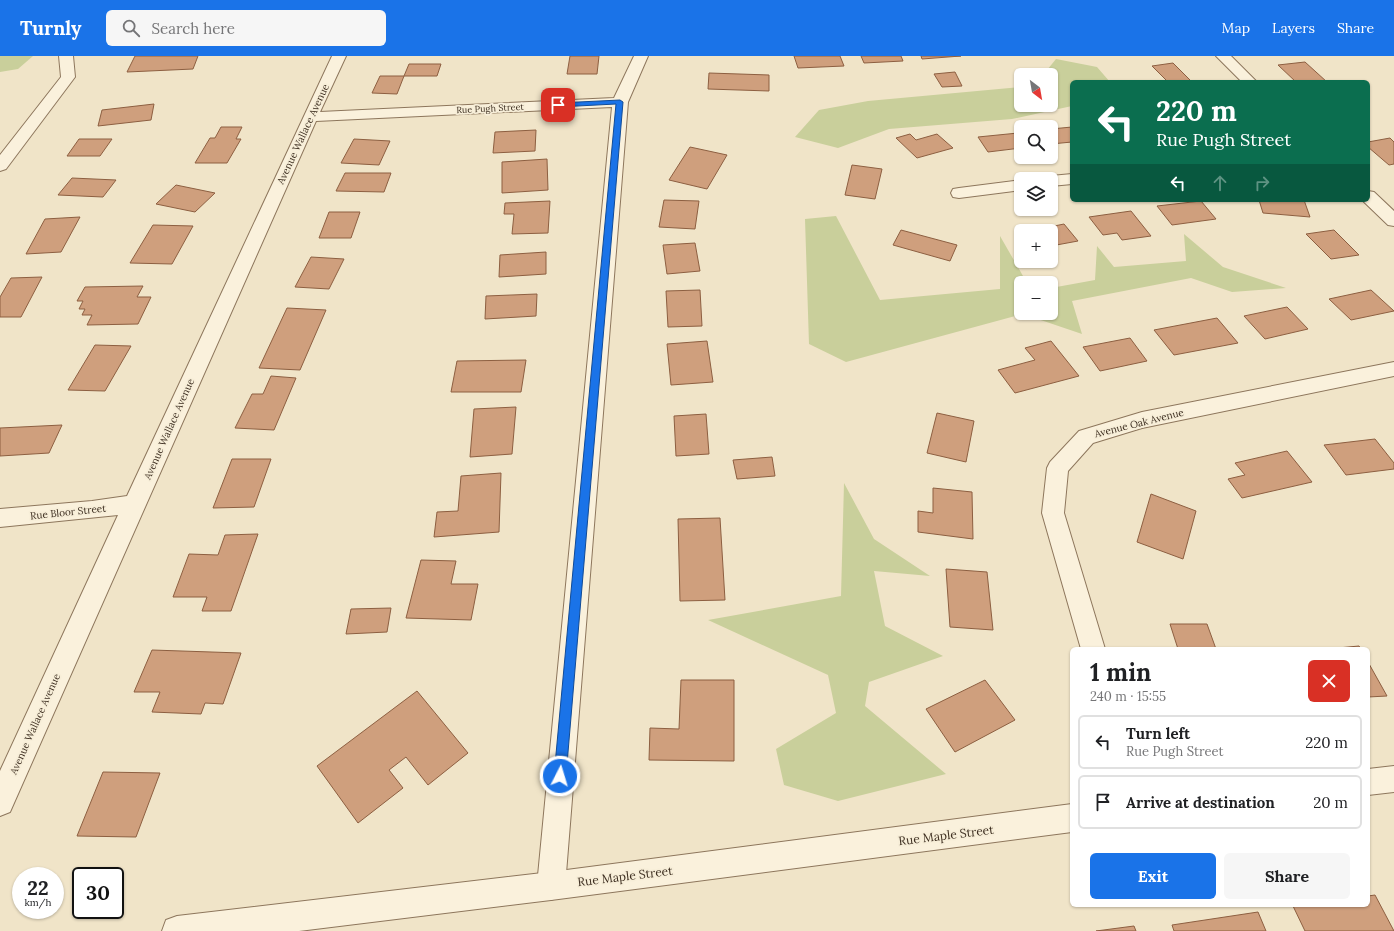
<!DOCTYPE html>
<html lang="en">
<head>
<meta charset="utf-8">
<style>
  :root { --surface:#fff; --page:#f6f6f6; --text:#202124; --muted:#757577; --line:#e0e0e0; --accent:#1a73e8 }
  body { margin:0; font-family:Lora,serif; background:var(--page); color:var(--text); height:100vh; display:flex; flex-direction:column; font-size:15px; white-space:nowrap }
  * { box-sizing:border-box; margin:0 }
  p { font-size:13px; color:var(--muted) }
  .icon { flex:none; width:22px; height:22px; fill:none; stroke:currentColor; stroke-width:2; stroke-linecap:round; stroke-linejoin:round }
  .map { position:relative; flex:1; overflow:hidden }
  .details { position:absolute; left:1070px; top:591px; width:300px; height:260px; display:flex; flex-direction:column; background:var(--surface); border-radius:6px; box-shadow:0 1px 3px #0004 }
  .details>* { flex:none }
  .top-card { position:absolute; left:1070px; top:24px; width:300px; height:122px; border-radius:6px; box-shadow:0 1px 3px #0004; background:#0b6e4f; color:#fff; overflow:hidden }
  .needle { width:26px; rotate:149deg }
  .buttons { position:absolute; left:1014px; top:12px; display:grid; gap:8px }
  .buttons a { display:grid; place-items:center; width:44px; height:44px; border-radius:6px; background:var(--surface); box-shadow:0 1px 3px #0004; font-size:20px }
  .speed { position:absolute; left:12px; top:811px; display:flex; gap:8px; font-size:20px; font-weight:700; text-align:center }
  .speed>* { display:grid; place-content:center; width:52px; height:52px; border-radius:50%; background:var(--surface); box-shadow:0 1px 3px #0004; line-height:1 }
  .speed small { font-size:10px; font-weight:400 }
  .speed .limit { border:2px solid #111; border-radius:6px; background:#fff; color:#111 }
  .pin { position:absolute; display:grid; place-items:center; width:34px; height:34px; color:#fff; margin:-17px; border-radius:8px; box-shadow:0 2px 6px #0006 }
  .me { position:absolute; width:44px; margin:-22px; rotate:5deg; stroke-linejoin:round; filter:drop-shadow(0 0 3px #0008) }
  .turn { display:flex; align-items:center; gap:14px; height:84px; padding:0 20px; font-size:18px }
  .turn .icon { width:52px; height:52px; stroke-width:2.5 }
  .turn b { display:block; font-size:28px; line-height:34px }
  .lanes { display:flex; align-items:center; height:38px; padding:0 20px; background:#0003; justify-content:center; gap:20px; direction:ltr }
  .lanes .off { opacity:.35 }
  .round { display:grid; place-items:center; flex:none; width:42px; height:42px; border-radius:6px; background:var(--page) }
  .headline { display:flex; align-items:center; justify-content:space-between; height:68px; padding:0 20px }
  h1 { font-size:24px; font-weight:700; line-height:30px }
  .button { display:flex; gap:8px; margin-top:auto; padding:8px 20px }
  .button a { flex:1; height:46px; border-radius:6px; background:var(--accent); color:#fff; font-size:16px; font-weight:700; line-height:46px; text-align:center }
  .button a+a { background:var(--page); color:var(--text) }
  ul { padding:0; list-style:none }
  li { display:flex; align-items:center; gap:12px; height:54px; margin:0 8px 6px; padding:0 12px; border:2px solid var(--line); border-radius:6px }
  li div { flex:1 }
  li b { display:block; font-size:15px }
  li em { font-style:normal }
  header { display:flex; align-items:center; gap:24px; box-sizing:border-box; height:56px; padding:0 20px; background:var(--accent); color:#fff }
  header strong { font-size:19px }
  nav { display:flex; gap:22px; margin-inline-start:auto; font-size:14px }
  .search { width:280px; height:36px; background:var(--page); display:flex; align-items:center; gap:10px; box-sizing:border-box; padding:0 14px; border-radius:6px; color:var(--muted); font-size:15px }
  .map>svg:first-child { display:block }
  .green { fill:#c9cf9b }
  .building { fill:#cf9f7d; stroke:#8d5f41 }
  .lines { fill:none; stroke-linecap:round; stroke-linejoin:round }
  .minor-casing { stroke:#8d765c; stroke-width:2 }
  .tertiary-casing { stroke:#8d765c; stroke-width:2 }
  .minor { fill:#faf1dc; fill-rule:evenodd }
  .tertiary { fill:#faf1dc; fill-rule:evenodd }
  .route { fill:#1a73e8; stroke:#114b97 }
  .labels { text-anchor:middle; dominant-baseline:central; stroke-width:3.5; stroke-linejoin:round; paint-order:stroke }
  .far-street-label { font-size:9px; fill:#3d2e20; stroke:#f7eed8 }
  .street-label { font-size:10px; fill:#3d2e20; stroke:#f7eed8 }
  .near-street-label { font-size:12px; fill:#3d2e20; stroke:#f7eed8 }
</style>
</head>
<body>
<header>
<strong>Turnly</strong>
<div class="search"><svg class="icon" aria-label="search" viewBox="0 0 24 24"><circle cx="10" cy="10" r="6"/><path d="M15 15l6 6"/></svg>Search here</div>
<nav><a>Map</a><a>Layers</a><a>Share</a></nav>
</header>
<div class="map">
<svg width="1394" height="875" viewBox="0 0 1394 875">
  <rect width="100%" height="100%" fill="#f0e4c8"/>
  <g class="green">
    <path d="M 0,0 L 33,0 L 18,13 L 0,16 Z"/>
    <path d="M 1056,3 L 1097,11 L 1110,26 L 1072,26 L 1072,50 L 1012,63 L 889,73 L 838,92 L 795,81 L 819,54 L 868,45 L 1021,31 L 1021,49 L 1051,49 L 1051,19 L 1043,19 Z"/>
    <path d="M 836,160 L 880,244 L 1000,233 L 1000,180 L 1027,227 L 1021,227 L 1021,257 L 1051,257 L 1051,232 L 1095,224 L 1097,190 L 1114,211 L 1186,205 L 1184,178 L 1223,211 L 1286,232 L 1232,236 L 1191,222 L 1072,245 L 1082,278 L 1023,258 L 846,306 L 809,288 L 805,163 Z"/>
    <path d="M 844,427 L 874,483 L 930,520 L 874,515 L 885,570 L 943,600 L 869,626 L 865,650 L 946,718 L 838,745 L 784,729 L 776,693 L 836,657 L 828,619 L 708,564 L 841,540 Z"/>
  </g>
  <g class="building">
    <path d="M 135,0 L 198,0 L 193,13 L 127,16 Z"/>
    <path d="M 570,0 L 599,0 L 597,18 L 567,18 Z"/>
    <path d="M 794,0 L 840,0 L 844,10 L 798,12 Z"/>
    <path d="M 861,0 L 901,0 L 903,5 L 864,7 Z"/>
    <path d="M 921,0 L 961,0 L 922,3 Z"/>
    <path d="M 1305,6 L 1327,26 L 1296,26 L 1278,9 Z"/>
    <path d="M 1173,7 L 1192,26 L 1168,26 L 1152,10 Z"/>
    <path d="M 409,8 L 441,8 L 437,20 L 404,20 Z"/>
    <path d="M 955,16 L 962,30 L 942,31 L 934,18 Z"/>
    <path d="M 709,17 L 769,19 L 769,35 L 708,33 Z"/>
    <path d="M 380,20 L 404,20 L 397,38 L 372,37 Z"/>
    <path d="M 154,48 L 151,64 L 98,70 L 102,54 Z"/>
    <path d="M 221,71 L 242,71 L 236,83 L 241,83 L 227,107 L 195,107 L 210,82 L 215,82 Z"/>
    <path d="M 1072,71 L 1072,86 L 1051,88 L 1051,73 Z"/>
    <path d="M 536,74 L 535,95 L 493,97 L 495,76 Z"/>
    <path d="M 1018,77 L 1021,81 L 1021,92 L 988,96 L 978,81 Z"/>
    <path d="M 910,78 L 916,84 L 937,78 L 953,92 L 917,102 L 896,82 Z"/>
    <path d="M 1390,82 L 1394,86 L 1394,108 L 1389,109 L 1368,91 L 1368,86 Z"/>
    <path d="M 79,83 L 112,83 L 100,100 L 67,100 Z"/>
    <path d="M 354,83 L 390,85 L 379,109 L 341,107 Z"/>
    <path d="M 690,91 L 727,99 L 707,133 L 669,124 Z"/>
    <path d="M 547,103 L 548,134 L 502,137 L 502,106 Z"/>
    <path d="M 852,109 L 882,113 L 875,143 L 845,139 Z"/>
    <path d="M 345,117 L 391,117 L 384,136 L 336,135 Z"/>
    <path d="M 72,122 L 116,124 L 103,141 L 58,139 Z"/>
    <path d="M 176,129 L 215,137 L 195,156 L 156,148 Z"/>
    <path d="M 664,144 L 699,145 L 695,173 L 659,171 Z"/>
    <path d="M 1259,144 L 1304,144 L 1310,161 L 1263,157 Z"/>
    <path d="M 550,145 L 548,177 L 512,178 L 514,158 L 504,158 L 505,147 Z"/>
    <path d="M 1201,145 L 1216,163 L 1172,169 L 1157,150 Z"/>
    <path d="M 1131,155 L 1151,180 L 1122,184 L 1117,177 L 1103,179 L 1089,161 Z"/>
    <path d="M 329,156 L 360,156 L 351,182 L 319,182 Z"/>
    <path d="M 80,161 L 61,196 L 26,198 L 45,163 Z"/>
    <path d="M 1064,168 L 1078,185 L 1051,190 L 1051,175 L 1030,175 Z"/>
    <path d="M 153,169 L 193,170 L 172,208 L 130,207 Z"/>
    <path d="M 901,174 L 957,189 L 950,205 L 893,189 Z"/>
    <path d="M 1334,174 L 1359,199 L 1331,203 L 1306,178 Z"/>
    <path d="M 695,187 L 700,215 L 667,218 L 663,189 Z"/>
    <path d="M 546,196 L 546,218 L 499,221 L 500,199 Z"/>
    <path d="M 311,201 L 344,203 L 329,233 L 295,231 Z"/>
    <path d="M 42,221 L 21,261 L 0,261 L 0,241 L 11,222 Z"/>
    <path d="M 143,230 L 137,241 L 151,241 L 138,268 L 87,269 L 92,259 L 82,259 L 85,253 L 79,253 L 83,245 L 77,245 L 85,231 Z"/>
    <path d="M 700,234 L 702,270 L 668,271 L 666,235 Z"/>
    <path d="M 1371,234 L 1394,255 L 1351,264 L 1329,243 Z"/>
    <path d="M 537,238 L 536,260 L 485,263 L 486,240 Z"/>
    <path d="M 1287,251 L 1308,273 L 1265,283 L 1244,260 Z"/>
    <path d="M 287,252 L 326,254 L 300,314 L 259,312 Z"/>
    <path d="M 1217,262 L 1238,287 L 1174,299 L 1154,274 Z"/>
    <path d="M 1130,282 L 1147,305 L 1100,315 L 1083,291 Z"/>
    <path d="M 707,285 L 713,326 L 671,329 L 667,288 Z"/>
    <path d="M 1051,285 L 1079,320 L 1015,337 L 998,314 L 1035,304 L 1025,292 Z"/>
    <path d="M 95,289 L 131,290 L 105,335 L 68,334 Z"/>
    <path d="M 526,304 L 521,336 L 451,336 L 457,305 Z"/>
    <path d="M 271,320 L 296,322 L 274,374 L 235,372 L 252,338 L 263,338 Z"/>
    <path d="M 516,351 L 512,398 L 470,401 L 474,353 Z"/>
    <path d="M 937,357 L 974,365 L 966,406 L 927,397 Z"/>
    <path d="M 706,358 L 709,398 L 676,400 L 674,360 Z"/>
    <path d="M 62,369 L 49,397 L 0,400 L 0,372 Z"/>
    <path d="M 1375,383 L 1394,407 L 1394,413 L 1346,419 L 1324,389 Z"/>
    <path d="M 1287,395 L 1312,426 L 1242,442 L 1228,423 L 1245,419 L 1235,407 Z"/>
    <path d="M 772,401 L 775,420 L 737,423 L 733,404 Z"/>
    <path d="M 232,403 L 271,403 L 254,451 L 213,452 Z"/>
    <path d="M 501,417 L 499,476 L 434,481 L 437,456 L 458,455 L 461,420 Z"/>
    <path d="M 933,432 L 972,436 L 973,483 L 918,476 L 918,455 L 933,457 Z"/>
    <path d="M 1151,438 L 1196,455 L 1183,503 L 1137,486 Z"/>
    <path d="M 720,462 L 725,544 L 680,545 L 678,463 Z"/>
    <path d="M 258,478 L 231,555 L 202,555 L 207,541 L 173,541 L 189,498 L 218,499 L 225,479 Z"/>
    <path d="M 421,504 L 456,505 L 451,528 L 478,528 L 471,564 L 406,562 Z"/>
    <path d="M 946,513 L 987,516 L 993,574 L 950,571 Z"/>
    <path d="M 391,552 L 387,576 L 346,578 L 351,553 Z"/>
    <path d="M 1170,568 L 1207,568 L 1216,593 L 1178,593 Z"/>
    <path d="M 1359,590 L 1361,593 L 1327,593 Z"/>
    <path d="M 152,594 L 241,597 L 223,648 L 205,647 L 201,658 L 152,656 L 160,636 L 134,636 Z"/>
    <path d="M 1368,606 L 1387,640 L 1368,641 Z"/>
    <path d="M 681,624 L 734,624 L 734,705 L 649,704 L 650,672 L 679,673 Z"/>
    <path d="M 985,624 L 1015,664 L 955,696 L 926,653 Z"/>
    <path d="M 417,635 L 468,697 L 428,729 L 406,701 L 389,714 L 403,732 L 358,767 L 317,710 Z"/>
    <path d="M 103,716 L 160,717 L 136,781 L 77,780 Z"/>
    <path d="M 1375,839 L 1394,875 L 1305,875 L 1293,850 L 1303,849 L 1368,849 L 1368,840 Z"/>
    <path d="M 1258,856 L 1266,875 L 1174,875 L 1172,869 Z"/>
    <path d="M 1134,870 L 1136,875 L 1096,875 Z"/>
  </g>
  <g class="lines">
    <defs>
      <g id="minor">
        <path d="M 59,0 L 73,0 L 75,21 L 6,113 L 0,115 L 0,99 L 61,21 Z"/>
        <path d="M 332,0 L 346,0 L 320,56 L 614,42 L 634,0 L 648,0 L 628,46 L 565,830 L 561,840 L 551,844 L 541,840 L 537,830 L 612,51 L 316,65 L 10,756 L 0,760 L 0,715 L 118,459 L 0,471 L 0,453 L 92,445 L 127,440 Z"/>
        <path d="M 1216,0 L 1231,0 L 1257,26 L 1242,26 Z"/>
        <path d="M 1072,118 L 1072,128 L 1051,130 L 1051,123 L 1044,123 L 1051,120 Z"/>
        <path d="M 1021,124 L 1021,134 L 959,142 L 953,141 L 951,137 L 953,133 L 959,132 Z"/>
        <path d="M 1368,135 L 1374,136 L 1394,155 L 1394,170 L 1388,169 L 1362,144 L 1368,144 Z"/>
        <path d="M 1394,306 L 1394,320 L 1142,372 L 1093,387 L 1068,415 L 1064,457 L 1105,593 L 1081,593 L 1042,457 L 1047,412 L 1050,406 L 1079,375 L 1142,356 Z"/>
      </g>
      <g id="tertiary">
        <path d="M 1394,710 L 1394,736 L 1368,739 L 1368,713 Z"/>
        <path d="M 1072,748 L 1072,776 L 551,844 L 299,875 L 162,875 L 166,864 L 177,860 L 551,816 Z"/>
      </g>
    </defs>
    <use href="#minor" class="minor-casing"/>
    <use href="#tertiary" class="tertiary-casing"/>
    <use href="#minor" class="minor"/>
    <use href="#tertiary" class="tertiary"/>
  </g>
  <path class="route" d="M 620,44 L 623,46 L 566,720 L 564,723 L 560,725 L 556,723 L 554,720 L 616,48 L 558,51 L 555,49 L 558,47 Z"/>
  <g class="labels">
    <g class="far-street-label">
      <text transform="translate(490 52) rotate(-3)">Rue Pugh Street</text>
    </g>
    <g class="street-label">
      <text transform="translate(303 78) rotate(-65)">Avenue Wallace Avenue</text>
      <text transform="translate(1139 367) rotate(-14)">Avenue Oak Avenue</text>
      <text transform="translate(169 373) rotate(-66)">Avenue Wallace Avenue</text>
      <text transform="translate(68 456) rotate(-6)">Rue Bloor Street</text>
      <text transform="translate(35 668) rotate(-66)">Avenue Wallace Avenue</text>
    </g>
    <g class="near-street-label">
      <text transform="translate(946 779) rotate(-7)">Rue Maple Street</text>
      <text transform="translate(625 820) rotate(-7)">Rue Maple Street</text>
    </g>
  </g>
</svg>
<div class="buttons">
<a><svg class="needle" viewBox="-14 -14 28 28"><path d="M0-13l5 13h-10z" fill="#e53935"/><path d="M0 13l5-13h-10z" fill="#757577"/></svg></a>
<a><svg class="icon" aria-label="search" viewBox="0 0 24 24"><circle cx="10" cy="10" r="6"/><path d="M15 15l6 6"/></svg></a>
<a><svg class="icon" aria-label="layers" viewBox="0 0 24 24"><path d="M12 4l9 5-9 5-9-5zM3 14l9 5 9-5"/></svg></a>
<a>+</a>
<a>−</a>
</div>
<div class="speed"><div>22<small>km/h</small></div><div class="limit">30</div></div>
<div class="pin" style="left:558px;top:49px;background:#d93025"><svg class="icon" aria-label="arrive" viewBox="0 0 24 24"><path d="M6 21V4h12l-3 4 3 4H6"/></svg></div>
<svg class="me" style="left:560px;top:720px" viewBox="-20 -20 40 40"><circle r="17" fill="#1a73e8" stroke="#fff" stroke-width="3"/><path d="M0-11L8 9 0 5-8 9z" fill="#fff"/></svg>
<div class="top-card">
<div class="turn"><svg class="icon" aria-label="left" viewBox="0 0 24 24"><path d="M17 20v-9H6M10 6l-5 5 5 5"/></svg><div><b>220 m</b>Rue Pugh Street</div></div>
<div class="lanes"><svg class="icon" aria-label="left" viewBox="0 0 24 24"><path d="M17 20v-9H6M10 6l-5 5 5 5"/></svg><svg class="icon off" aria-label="ahead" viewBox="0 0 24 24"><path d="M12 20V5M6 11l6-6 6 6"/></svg><svg class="icon off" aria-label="right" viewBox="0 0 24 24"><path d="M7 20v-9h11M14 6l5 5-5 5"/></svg></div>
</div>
<section class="details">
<div class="headline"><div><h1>1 min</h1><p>240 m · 15:55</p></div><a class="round" style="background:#d93025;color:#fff"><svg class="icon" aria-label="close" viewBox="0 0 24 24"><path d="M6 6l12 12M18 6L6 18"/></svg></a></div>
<ul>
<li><svg class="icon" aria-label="left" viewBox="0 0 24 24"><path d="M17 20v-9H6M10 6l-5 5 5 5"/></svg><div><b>Turn left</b><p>Rue Pugh Street</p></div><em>220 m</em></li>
<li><svg class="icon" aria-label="arrive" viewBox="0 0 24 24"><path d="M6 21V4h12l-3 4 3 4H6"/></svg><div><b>Arrive at destination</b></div><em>20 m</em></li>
</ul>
<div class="button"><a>Exit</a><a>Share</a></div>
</section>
</div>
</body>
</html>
